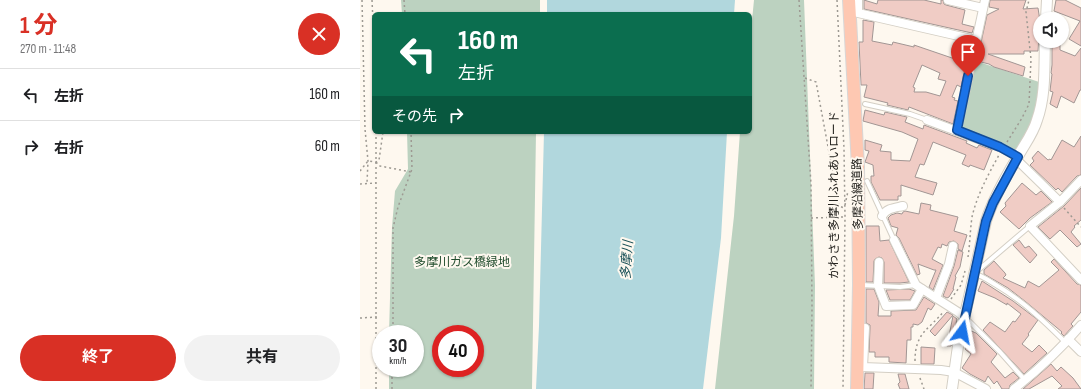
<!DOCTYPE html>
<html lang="ja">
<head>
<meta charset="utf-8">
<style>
  :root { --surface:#fff; --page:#f2f2f2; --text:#202124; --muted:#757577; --line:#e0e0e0; --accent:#d93025 }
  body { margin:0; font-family:"Sofia Sans Condensed","Noto Sans JP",sans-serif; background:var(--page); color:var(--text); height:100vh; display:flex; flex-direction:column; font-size:15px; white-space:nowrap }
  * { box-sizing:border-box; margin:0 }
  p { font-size:13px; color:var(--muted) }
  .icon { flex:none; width:22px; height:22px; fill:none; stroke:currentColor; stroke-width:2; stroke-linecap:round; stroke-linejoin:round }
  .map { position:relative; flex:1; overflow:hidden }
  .sheet { display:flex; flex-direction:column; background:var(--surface); width:360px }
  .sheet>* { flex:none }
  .guide { position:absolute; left:12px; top:12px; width:380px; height:122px; border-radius:6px; box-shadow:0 1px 3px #0004; background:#0b6e4f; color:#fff; overflow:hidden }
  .tools { position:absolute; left:673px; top:12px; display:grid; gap:8px }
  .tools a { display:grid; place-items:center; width:36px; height:36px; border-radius:50%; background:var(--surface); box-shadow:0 1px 3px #0004; font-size:20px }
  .speed { position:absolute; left:12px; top:325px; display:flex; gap:8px; font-size:20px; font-weight:700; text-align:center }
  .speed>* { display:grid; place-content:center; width:52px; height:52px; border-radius:50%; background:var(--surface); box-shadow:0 1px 3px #0004; line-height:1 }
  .speed small { font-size:10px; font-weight:400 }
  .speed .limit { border:6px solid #d22; background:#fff; color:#111 }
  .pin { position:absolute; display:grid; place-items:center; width:34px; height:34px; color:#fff; margin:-41px -17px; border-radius:50% 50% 50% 0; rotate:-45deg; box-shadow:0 0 4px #0007 }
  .pin .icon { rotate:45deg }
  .me { position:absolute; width:44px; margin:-22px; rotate:13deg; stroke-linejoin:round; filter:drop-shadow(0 0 3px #0008) }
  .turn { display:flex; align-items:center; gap:14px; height:84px; padding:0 20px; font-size:18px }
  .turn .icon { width:52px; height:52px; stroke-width:2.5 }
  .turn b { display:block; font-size:28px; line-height:34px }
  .then { display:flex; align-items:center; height:38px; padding:0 20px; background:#0003; gap:8px; font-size:15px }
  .round { display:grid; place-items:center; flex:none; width:42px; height:42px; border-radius:21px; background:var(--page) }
  .head { display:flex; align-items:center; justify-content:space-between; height:68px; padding:0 20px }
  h1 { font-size:24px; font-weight:700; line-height:30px; color:var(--accent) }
  .primary-button { display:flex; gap:8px; margin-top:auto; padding:8px 20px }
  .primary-button a { flex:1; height:46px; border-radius:24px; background:var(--accent); color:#fff; font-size:16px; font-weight:700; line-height:46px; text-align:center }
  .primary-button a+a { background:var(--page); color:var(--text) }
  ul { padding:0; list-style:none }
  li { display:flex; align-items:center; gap:12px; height:52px; padding:0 20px; border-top:1px solid var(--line) }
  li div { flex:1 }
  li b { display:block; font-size:15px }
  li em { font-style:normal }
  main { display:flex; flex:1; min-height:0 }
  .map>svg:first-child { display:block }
  .green { fill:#bcd2c0; fill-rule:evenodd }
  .water { fill:#b1d7dd }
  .building { fill:#f0ccc5; stroke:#a29694; fill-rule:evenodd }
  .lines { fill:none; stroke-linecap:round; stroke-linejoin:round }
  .service-casing { stroke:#d4cfc5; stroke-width:6 }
  .minor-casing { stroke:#d4cfc5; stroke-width:10 }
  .tertiary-casing { stroke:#d4cfc5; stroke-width:12 }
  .primary-casing { stroke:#d8d7d7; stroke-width:14 }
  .path { stroke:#9d9992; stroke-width:1.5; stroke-dasharray:2 3; stroke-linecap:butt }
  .service { stroke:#fff; stroke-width:4 }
  .minor { stroke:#fff; stroke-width:8 }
  .tertiary { stroke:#fff; stroke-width:10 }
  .primary { stroke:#fec8b2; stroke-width:12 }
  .route-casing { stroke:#114b97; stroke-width:10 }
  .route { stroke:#1a73e8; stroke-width:7 }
  .labels { text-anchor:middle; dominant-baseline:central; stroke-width:4; stroke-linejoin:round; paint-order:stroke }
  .street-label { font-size:12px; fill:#25231f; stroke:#fef8ef }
  .park-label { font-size:12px; fill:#214c2d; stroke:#fef8ef }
  .water-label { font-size:13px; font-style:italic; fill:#184f56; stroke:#fef8ef }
</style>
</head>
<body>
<main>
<section class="sheet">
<div class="head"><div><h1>1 分</h1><p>270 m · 11:48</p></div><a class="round" style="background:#d93025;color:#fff"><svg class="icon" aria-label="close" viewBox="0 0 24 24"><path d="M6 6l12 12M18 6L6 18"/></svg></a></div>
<ul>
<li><svg class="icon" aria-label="left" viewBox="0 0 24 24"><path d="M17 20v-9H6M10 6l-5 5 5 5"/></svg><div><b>左折</b></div><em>160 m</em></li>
<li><svg class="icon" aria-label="right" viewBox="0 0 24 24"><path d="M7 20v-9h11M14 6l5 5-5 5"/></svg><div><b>右折</b></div><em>60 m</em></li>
</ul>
<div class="primary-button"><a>終了</a><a>共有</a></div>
</section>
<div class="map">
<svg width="721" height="389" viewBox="0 0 721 389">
  <rect width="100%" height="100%" fill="#fef8ef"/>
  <g class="green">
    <path d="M 41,0 L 180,0 L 180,14 L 42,14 Z"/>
    <path d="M 394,0 L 444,0 L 455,285 L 454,389 L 355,389 L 374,216 L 380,132 L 390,132 L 390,41 Z"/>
    <path d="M 616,61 L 679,82 L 676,106 L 672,123 L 656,153 L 602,129 L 601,126 Z"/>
    <path d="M 47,132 L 176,132 L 172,389 L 29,389 L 29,368 L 55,368 L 55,334 L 29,334 L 32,227 L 35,191 L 48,169 ZM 81,334 L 115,334 L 115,368 L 81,368 Z"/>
  </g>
  <g class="water">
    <path d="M 187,0 L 375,0 L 374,14 L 187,14 Z"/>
    <path d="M 184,132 L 367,132 L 361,238 L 343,389 L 176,389 L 179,326 Z"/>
  </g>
  <g class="building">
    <path d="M 504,0 L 517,4 L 518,0 L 564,0 L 581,4 L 581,0 L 583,0 L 584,4 L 586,5 L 605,10 L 602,24 L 614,27 L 612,33 L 504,9 Z"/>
    <path d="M 630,0 L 666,0 L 663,9 L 678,8 L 680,21 L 678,51 L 664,51 L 664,54 L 628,54 L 665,67 L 663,76 L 634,67 L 629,64 L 617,61 L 627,15 L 639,9 L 629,7 Z"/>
    <path d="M 696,0 L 705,0 L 721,8 L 721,46 L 709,39 L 720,21 L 694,11 Z"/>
    <path d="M 503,20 L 514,22 L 512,41 L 532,45 L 533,42 L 554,47 L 554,45 L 595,59 L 599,42 L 610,44 L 601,87 L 597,85 L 592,97 L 595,98 L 594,100 L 598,101 L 593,124 L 549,107 L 548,110 L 527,105 L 528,103 L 504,97 L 507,85 L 501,85 L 499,42 L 503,42 ZM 562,65 L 580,73 L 578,79 L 586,81 L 580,96 L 566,92 L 554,92 L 555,88 L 553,87 Z"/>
    <path d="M 692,41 L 700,41 L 700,50 L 715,56 L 721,48 L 721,90 L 720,90 L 714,103 L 701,96 L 697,108 L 690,104 L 693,92 L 690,91 L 692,74 L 691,73 L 692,65 Z"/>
    <path d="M 505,110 L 524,115 L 525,112 L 547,117 L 545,122 L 563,129 L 564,125 L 607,141 L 606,143 L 617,148 L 619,145 L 632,150 L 624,170 L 610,165 L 609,167 L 602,164 L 606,155 L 573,142 L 564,165 L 560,164 L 555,177 L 577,183 L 573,195 L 541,185 L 541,196 L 538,196 L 538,200 L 520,200 L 511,182 L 511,176 L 514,176 L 513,165 L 505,162 L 509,151 L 505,150 L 505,140 L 522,145 L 520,151 L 531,152 L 531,160 L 550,161 L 558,139 L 542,132 L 503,121 Z"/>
    <path d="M 721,136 L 721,175 L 717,176 L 702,192 L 698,188 L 696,190 L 670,165 L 674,161 L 672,158 L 678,151 L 688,160 L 690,159 L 691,160 L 702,140 L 714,147 Z"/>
    <path d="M 662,183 L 676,195 L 681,191 L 692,202 L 670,218 L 659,229 L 640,212 L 646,206 L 645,203 Z"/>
    <path d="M 721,188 L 721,220 L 714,226 L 715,227 L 711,232 L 721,244 L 717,247 L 700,230 L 690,239 L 678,227 L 704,206 Z"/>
    <path d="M 561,203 L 571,205 L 570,210 L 598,217 L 594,231 L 607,235 L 602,251 L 598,249 L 598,244 L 594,241 L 589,242 L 587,246 L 582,244 L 581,248 L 578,247 L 572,259 L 583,265 L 573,290 L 569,287 L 576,270 L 574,270 L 558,264 L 560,274 L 557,275 L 539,238 L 536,235 L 538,228 L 531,226 L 528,218 L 531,215 L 537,213 L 542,214 L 543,212 L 545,211 L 559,214 Z"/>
    <path d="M 506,226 L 519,226 L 520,241 L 529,240 L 549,282 L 540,283 L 524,283 L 524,262 L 522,258 L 519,257 L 515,259 L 514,261 L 513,282 L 506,282 Z"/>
    <path d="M 659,240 L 665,248 L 669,246 L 677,255 L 670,263 L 653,245 Z"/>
    <path d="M 598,250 L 603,252 L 600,267 L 595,276 L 596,277 L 593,289 L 594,289 L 589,297 L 587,298 L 583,296 L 594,266 Z"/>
    <path d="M 694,259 L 717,284 L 721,285 L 721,312 L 711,324 L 713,326 L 704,336 L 701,333 L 702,332 L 666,302 L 648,288 L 624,274 L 624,270 L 634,261 L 645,273 L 646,275 L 643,278 L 665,288 L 668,281 L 679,287 L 699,270 L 691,262 Z"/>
    <path d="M 622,281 L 653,301 L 678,320 L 668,334 L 669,335 L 662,344 L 672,352 L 679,345 L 687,353 L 664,374 L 623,330 L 630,322 L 645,332 L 653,321 L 655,322 L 661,314 L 647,303 L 647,305 L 635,298 L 618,291 Z"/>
    <path d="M 506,289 L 514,289 L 519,302 L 518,316 L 531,316 L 531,311 L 556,310 L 564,297 L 575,304 L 571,310 L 568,308 L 562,322 L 558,325 L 553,324 L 553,327 L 551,327 L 551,340 L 547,340 L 546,363 L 529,362 L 529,357 L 515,357 L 515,352 L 509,352 L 510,328 L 510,325 L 506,323 Z"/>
    <path d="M 549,289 L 555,291 L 550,300 L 530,300 L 526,290 Z"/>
    <path d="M 587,312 L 593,315 L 575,336 L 570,331 Z"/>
    <path d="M 593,316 L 597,319 L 591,346 L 587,346 Z"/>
    <path d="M 609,330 L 616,333 L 637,354 L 631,362 L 645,378 L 653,372 L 659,378 L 650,385 L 649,389 L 642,389 L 637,381 L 634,384 L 628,376 L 625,382 L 610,374 L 602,368 L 611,354 L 605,349 L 612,339 L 608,338 Z"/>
    <path d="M 561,347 L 575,348 L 574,364 L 561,364 Z"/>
    <path d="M 691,364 L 697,371 L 701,367 L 713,378 L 721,389 L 698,389 L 702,386 L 692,376 L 669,389 L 663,389 Z"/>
    <path d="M 505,373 L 514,373 L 513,389 L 504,389 Z"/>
    <path d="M 538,374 L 545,374 L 549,389 L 540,389 L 538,384 L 540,382 Z"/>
  </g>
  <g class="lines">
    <defs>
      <g id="service">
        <path d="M 505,104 L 550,114 L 567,120"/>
        <path d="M 507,181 L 534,240"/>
        <path d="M 616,272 L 670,226"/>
        <path d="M 615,274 C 623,276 629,281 636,285 C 663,301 684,321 705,342"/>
        <path d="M 501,285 L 540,287 L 556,285"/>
        <path d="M 606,318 L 640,352 L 665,380"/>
      </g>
      <g id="minor">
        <path d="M 498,0 L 498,13 L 616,40"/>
        <path d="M 588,0 L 623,8"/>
        <path d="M 567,120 L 640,147 L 658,157"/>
        <path d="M 597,130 L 625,0"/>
        <path d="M 656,159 L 700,202"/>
        <path d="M 721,180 L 700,202 L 670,226 L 721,280"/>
        <path d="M 522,216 C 527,208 534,208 543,206"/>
        <path d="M 534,240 L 556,285 L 576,298 L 589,264 L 593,246"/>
        <path d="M 519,262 L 518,285 L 526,306 L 553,305 L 562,289"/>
        <path d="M 576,298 L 598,312 L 605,318"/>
        <path d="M 505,328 L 503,367 L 581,370 L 594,372 L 626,389"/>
        <path d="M 708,339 L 721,352"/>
        <path d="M 654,389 C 678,370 701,349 721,325"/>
      </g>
      <g id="tertiary">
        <path d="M 686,19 L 687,0"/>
        <path d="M 592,389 L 598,346 L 626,221 C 633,199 645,178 657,158 C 664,145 673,134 677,120 C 686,95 684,67 685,41"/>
      </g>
      <path id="primary" d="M 489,0 L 498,167 L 499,285 L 497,389"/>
    </defs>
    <use href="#service" class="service-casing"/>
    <use href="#minor" class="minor-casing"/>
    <use href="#tertiary" class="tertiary-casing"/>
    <use href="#primary" class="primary-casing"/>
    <g class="path">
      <path d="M 2,0 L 5,129 L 8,161 L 7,183"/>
      <path d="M 12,0 L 14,44"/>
      <path d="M 44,0 L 45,14"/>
      <path d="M 439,0 L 451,184 L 452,308 L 451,389"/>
      <path d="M 477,0 L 484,149 L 485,217 L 483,389"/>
      <path d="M 445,78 L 456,82 L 479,206 L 484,208"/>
      <path d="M 647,142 L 662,118 L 669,104 L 671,59 L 666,12 L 669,0"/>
      <path d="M 16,162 L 20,166 L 51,172"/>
      <path d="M 0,171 L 8,161 L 16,162 L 19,160 L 23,132"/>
      <path d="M 0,184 L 16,183"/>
      <path d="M 485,205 L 488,191"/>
      <path d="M 704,208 L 721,227"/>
      <path d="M 451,218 L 485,217"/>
      <path d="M 608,257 C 610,244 610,231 612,217 C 617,195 628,175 639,155"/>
      <path d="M 591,299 L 601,285 L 605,271"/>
      <path d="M 0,318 L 17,317"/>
      <path d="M 33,334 L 33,228 L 38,207 L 52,169 L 51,132"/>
      <path d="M 555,361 C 555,332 569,330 584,311"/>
      <path d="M 560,378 L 564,389"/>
      <path d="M 16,389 L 16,132"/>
      <path d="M 32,389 L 32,368"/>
    </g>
    <use href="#service" class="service"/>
    <use href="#minor" class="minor"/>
    <use href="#tertiary" class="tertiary"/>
    <use href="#primary" class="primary"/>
  </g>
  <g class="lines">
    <defs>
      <path id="route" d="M 602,332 L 626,221 L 633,203 L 658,157 L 640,147 L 597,130 L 608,76"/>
    </defs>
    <use href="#route" class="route-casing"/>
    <use href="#route" class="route"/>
  </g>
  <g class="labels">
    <g class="street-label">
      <text transform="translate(498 194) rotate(-91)">多摩沿線道路</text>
      <text transform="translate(474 195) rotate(-90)">かわさき多摩川ふれあいロード</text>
    </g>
    <g class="park-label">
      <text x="102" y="262">多摩川ガス橋緑地</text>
    </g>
    <g class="water-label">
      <text transform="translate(267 260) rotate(-86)">多摩川</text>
    </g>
  </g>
</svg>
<div class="tools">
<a><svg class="icon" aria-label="sound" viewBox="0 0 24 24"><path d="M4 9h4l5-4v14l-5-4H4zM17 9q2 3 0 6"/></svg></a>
</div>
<div class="speed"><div>30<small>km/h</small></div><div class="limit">40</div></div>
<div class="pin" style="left:608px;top:76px;background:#d93025"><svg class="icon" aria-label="arrive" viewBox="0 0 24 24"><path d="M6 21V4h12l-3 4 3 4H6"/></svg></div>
<svg class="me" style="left:602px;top:332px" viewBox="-20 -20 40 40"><path d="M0-17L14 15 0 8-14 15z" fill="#1a73e8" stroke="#fff" stroke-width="4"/></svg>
<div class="guide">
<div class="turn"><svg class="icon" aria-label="left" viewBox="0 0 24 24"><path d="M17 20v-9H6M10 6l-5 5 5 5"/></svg><div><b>160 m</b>左折</div></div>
<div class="then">その先<svg class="icon" aria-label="right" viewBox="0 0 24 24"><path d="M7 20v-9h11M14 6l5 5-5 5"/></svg></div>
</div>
</div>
</main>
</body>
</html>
